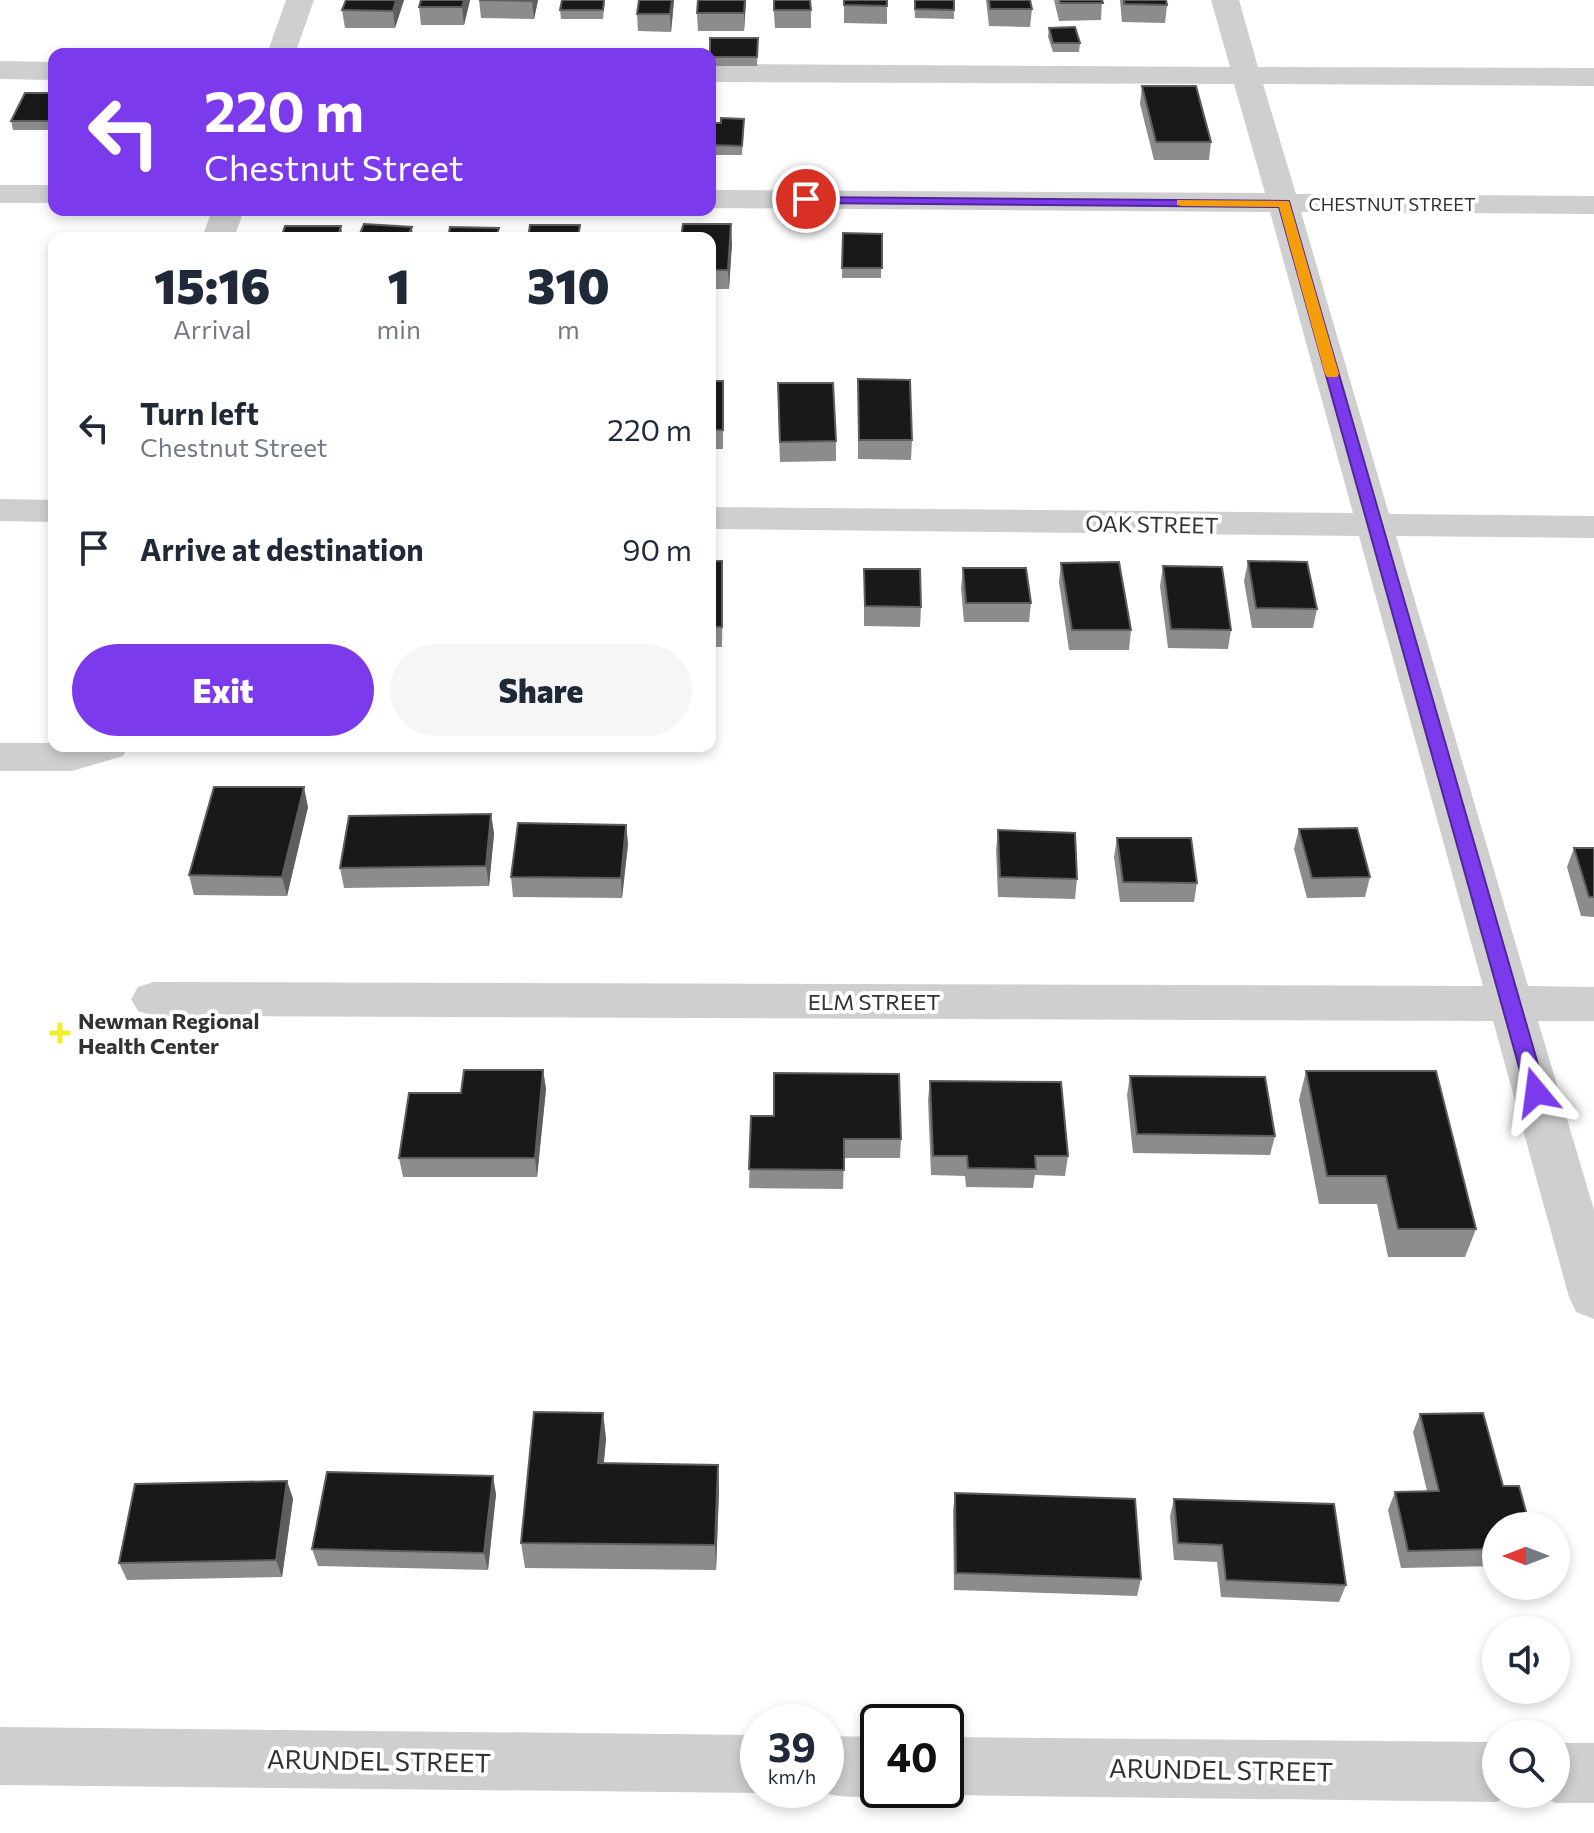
<!DOCTYPE html>
<html lang="en">
<head>
<meta charset="utf-8">
<style>
  :root { --surface:#fff; --page:#f6f6f7; --text:#1f2937; --muted:#747a83; --accent:#7c3aed }
  body { margin:0; font-family:Commissioner,sans-serif; background:var(--page); color:var(--text); height:100vh; display:flex; flex-direction:column; font-size:30px; white-space:nowrap }
  * { box-sizing:border-box; margin:0 }
  p { font-size:26px; color:var(--muted) }
  .icon { flex:none; width:44px; height:44px; fill:none; stroke:currentColor; stroke-width:2; stroke-linecap:round; stroke-linejoin:round }
  .map { position:relative; flex:1; overflow:hidden }
  .side { position:absolute; left:48px; top:232px; width:668px; height:520px; display:flex; flex-direction:column; background:var(--surface); border-radius:16px; box-shadow:0 4px 12px #0003 }
  .side>* { flex:none }
  .banner { position:absolute; left:48px; top:48px; width:668px; height:168px; border-radius:16px; box-shadow:0 4px 12px #0003; background:#7c3aed; color:#fff; overflow:hidden }
  .needle { width:52px; rotate:270deg }
  .fabs { position:absolute; left:1482px; top:1512px; display:grid; gap:16px }
  .fabs a { display:grid; place-items:center; width:88px; height:88px; border-radius:50%; background:var(--surface); box-shadow:0 4px 12px #0003; font-size:40px }
  .speed { position:absolute; left:740px; top:1704px; display:flex; gap:16px; font-size:40px; font-weight:700; text-align:center }
  .speed>* { display:grid; place-content:center; width:104px; height:104px; border-radius:50%; background:var(--surface); box-shadow:0 4px 12px #0003; line-height:1 }
  .speed small { font-size:20px; font-weight:400 }
  .speed .limit { border:4px solid #111; border-radius:12px; background:#fff; color:#111 }
  .pin { position:absolute; display:grid; place-items:center; width:68px; height:68px; color:#fff; margin:-34px; border:4px solid #fff; border-radius:50%; box-shadow:0 2px 8px #0007 }
  .me { position:absolute; width:88px; margin:-44px; rotate:344deg; stroke-linejoin:round; filter:drop-shadow(0 0 6px #0008) }
  .turn { display:flex; align-items:center; gap:28px; height:168px; padding:0 24px; font-size:36px }
  .turn .icon { width:104px; height:104px; stroke-width:2.5 }
  .turn b { display:block; font-size:56px; line-height:68px }
  .eta { display:flex; justify-content:space-evenly; align-items:center; height:136px; text-align:center }
  .eta b { font-size:48px; font-weight:800; line-height:56px }
  .button { display:flex; gap:16px; margin-top:auto; padding:16px 24px }
  .button a { flex:1; height:92px; border-radius:48px; background:var(--accent); color:#fff; font-size:32px; font-weight:800; line-height:92px; text-align:center }
  .button a+a { background:var(--page); color:var(--text) }
  ul { padding:0; list-style:none }
  li { display:flex; align-items:center; gap:24px; height:120px; padding:0 24px }
  li div { flex:1 }
  li b { display:block; font-size:30px }
  li em { font-style:normal }
  .map>svg:first-child { display:block }
  .lines { fill:none; stroke-linecap:round; stroke-linejoin:round }
  .minor { fill:#cfcfcf; fill-rule:evenodd }
  .wall { fill:#8c8c8c }
  .shaded-wall { fill:#5e5e5e }
  .building { fill:#191919; stroke:#5e5e5e; stroke-width:2 }
  .route { fill:#7c3aed; stroke:#51269a; stroke-width:2 }
  .slow { fill:#f59e0b }
  .poi-dot { fill:#eef02c; stroke:#fff; stroke-width:3 }
  .labels { text-anchor:middle; dominant-baseline:central; stroke-width:8; stroke-linejoin:round; paint-order:stroke }
  .far-street-label { font-size:18px; fill:#323232; stroke:#fff }
  .street-label { font-size:22px; fill:#323232; stroke:#fff }
  .poi-label { font-size:22px; font-weight:bold; fill:#323232; stroke:#fff; text-anchor:start }
  .near-street-label { font-size:26px; fill:#323232; stroke:#fff }
</style>
</head>
<body>
<div class="map">
<svg width="1594" height="1833" viewBox="0 0 1594 1833">
  <rect width="100%" height="100%" fill="#fff"/>
  <g class="lines">
    <g class="minor">
      <path d="M 286,0 L 314,0 L 295,54 L 267,54 Z"/>
      <path d="M 1211,0 L 1239,0 L 1258,67 L 1594,68 L 1594,86 L 1263,84 L 1296,194 L 1594,196 L 1594,214 L 1301,212 L 1389,514 L 1594,516 L 1594,538 L 1396,536 L 1528,986 L 1594,987 L 1594,1021 L 1538,1021 L 1594,1210 L 1594,1319 L 1576,1312 L 1569,1297 L 1493,1021 L 154,1016 L 138,1011 L 131,999 L 138,987 L 154,982 L 1483,986 L 1359,536 L 710,529 L 710,507 L 1353,513 L 1270,212 L 710,208 L 710,190 L 1265,193 L 1234,84 L 710,82 L 710,64 L 1230,67 Z"/>
      <path d="M 0,61 L 54,62 L 54,80 L 0,79 Z"/>
      <rect x="0" y="185" width="54" height="18"/>
      <path d="M 212,210 L 244,210 L 234,238 L 202,238 Z"/>
      <path d="M 0,499 L 54,500 L 54,522 L 0,521 Z"/>
      <path d="M 0,743 L 54,743 L 54,746 L 129,746 L 123,756 L 72,771 L 0,771 Z"/>
      <path d="M 0,1727 L 758,1735 L 758,1790 L 766,1790 L 758,1793 L 0,1785 Z"/>
      <path d="M 826,1736 L 878,1737 L 878,1790 L 891,1790 C 870,1799 836,1799 815,1790 L 826,1790 Z"/>
      <path d="M 946,1737 L 1496,1742 L 1496,1794 L 1514,1794 L 1496,1802 L 946,1795 L 933,1790 L 946,1790 Z"/>
      <path d="M 1556,1743 L 1594,1743 L 1594,1803 L 1556,1803 L 1535,1794 L 1556,1794 Z"/>
    </g>
  </g>
  <g class="wall">
    <path d="M 346,0 L 404,0 L 395,28 L 345,28 L 342,10 Z"/>
    <path d="M 421,0 L 470,0 L 464,25 L 421,25 L 419,7 Z"/>
    <path d="M 479,0 L 538,0 L 534,19 L 481,18 Z"/>
    <path d="M 562,0 L 605,0 L 603,19 L 561,19 L 560,10 Z"/>
    <path d="M 639,0 L 674,0 L 671,32 L 638,31 L 637,14 Z"/>
    <path d="M 698,0 L 746,0 L 744,31 L 698,31 L 697,13 Z"/>
    <path d="M 773,0 L 811,10 L 811,28 L 775,28 Z"/>
    <path d="M 844,0 L 887,0 L 887,24 L 844,23 Z"/>
    <path d="M 914,0 L 954,0 L 954,19 L 915,18 Z"/>
    <path d="M 986,0 L 1030,0 L 1032,9 L 1030,27 L 989,26 Z"/>
    <path d="M 1054,0 L 1102,0 L 1101,20 L 1059,21 Z"/>
    <path d="M 1120,0 L 1166,0 L 1167,5 L 1165,23 L 1122,22 Z"/>
    <path d="M 1049,28 L 1080,43 L 1079,52 L 1053,52 L 1048,37 Z"/>
    <path d="M 758,38 L 757,66 L 710,66 L 710,54 Z"/>
    <path d="M 1142,86 L 1211,142 L 1209,160 L 1154,160 L 1140,104 Z"/>
    <path d="M 54,93 L 54,130 L 13,130 L 11,121 Z"/>
    <path d="M 744,119 L 742,155 L 710,155 L 710,123 L 721,123 Z"/>
    <path d="M 843,233 L 882,234 L 881,278 L 842,278 Z"/>
    <path d="M 710,238 L 732,243 L 729,289 L 710,289 Z"/>
    <path d="M 858,379 L 912,440 L 911,460 L 858,459 Z"/>
    <rect x="710" y="381" width="13" height="68"/>
    <path d="M 778,403 L 836,441 L 836,461 L 780,462 Z"/>
    <path d="M 710,561 L 723,581 L 722,647 L 710,647 Z"/>
    <path d="M 1248,561 L 1317,609 L 1313,628 L 1252,628 L 1244,581 Z"/>
    <path d="M 1061,563 L 1131,630 L 1129,650 L 1069,650 L 1059,582 Z"/>
    <path d="M 1163,566 L 1231,630 L 1228,649 L 1168,648 L 1160,586 Z"/>
    <path d="M 963,568 L 1031,603 L 1029,622 L 964,622 L 961,588 Z"/>
    <path d="M 864,569 L 921,607 L 920,627 L 864,626 Z"/>
    <path d="M 308,807 L 287,896 L 194,895 L 189,875 Z"/>
    <path d="M 491,814 L 494,834 L 489,886 L 344,888 L 340,868 Z"/>
    <path d="M 626,825 L 628,844 L 622,898 L 513,897 L 511,877 Z"/>
    <path d="M 1299,829 L 1370,877 L 1365,897 L 1307,898 L 1294,849 Z"/>
    <path d="M 998,830 L 1077,879 L 1075,899 L 998,897 L 996,850 Z"/>
    <path d="M 1117,838 L 1197,883 L 1194,902 L 1120,902 L 1114,857 Z"/>
    <path d="M 1574,848 L 1594,848 L 1594,917 L 1581,916 L 1567,867 Z"/>
    <path d="M 543,1070 L 546,1089 L 537,1177 L 403,1177 L 399,1158 L 461,1093 Z"/>
    <path d="M 1306,1071 L 1476,1229 L 1465,1257 L 1388,1257 L 1377,1204 L 1319,1204 L 1299,1100 Z"/>
    <path d="M 1130,1076 L 1275,1136 L 1270,1155 L 1133,1153 L 1127,1095 Z"/>
    <path d="M 930,1081 L 1068,1156 L 1065,1176 L 1035,1175 L 1033,1188 L 966,1187 L 965,1176 L 931,1175 L 928,1100 Z"/>
    <path d="M 751,1116 L 901,1139 L 900,1158 L 844,1158 L 843,1189 L 749,1188 Z"/>
    <path d="M 603,1413 L 606,1439 L 604,1463 L 718,1465 L 719,1491 L 716,1570 L 525,1568 L 521,1543 Z"/>
    <path d="M 1420,1414 L 1496,1526 L 1496,1566 L 1401,1568 L 1388,1510 L 1395,1492 L 1427,1491 L 1413,1432 Z"/>
    <path d="M 287,1481 L 293,1499 L 282,1577 L 127,1580 L 119,1563 Z"/>
    <path d="M 955,1493 L 1141,1579 L 1137,1596 L 954,1590 L 953,1511 Z"/>
    <path d="M 496,1494 L 488,1570 L 318,1566 L 312,1549 Z"/>
    <path d="M 1174,1499 L 1346,1585 L 1339,1602 L 1221,1597 L 1217,1562 L 1174,1560 L 1170,1516 Z"/>
  </g>
  <g class="shaded-wall">
    <path d="M 396,0 L 404,0 L 395,28 L 393,11 Z"/>
    <path d="M 464,0 L 470,0 L 464,25 L 462,7 Z"/>
    <path d="M 532,0 L 538,0 L 534,19 Z"/>
    <path d="M 672,0 L 674,0 L 671,32 L 670,14 Z"/>
    <path d="M 745,0 L 746,0 L 744,31 L 744,13 Z"/>
    <path d="M 731,224 L 732,243 L 729,289 L 728,270 Z"/>
    <path d="M 341,226 L 343,238 L 337,238 Z"/>
    <path d="M 412,227 L 413,238 L 407,238 Z"/>
    <path d="M 304,787 L 308,807 L 287,896 L 282,877 Z"/>
    <path d="M 491,814 L 494,834 L 489,886 L 486,866 Z"/>
    <path d="M 626,825 L 628,844 L 622,898 L 621,878 Z"/>
    <path d="M 543,1070 L 546,1089 L 537,1177 L 535,1158 Z"/>
    <path d="M 603,1413 L 606,1439 L 601,1489 L 598,1463 Z"/>
    <path d="M 718,1465 L 719,1491 L 716,1570 L 715,1545 Z"/>
    <path d="M 493,1476 L 496,1494 L 488,1570 L 484,1553 Z"/>
    <path d="M 287,1481 L 293,1499 L 282,1577 L 276,1560 Z"/>
  </g>
  <g class="building">
    <path d="M 346,0 L 396,0 L 393,11 L 342,10 Z"/>
    <path d="M 421,0 L 464,0 L 462,7 L 419,7 Z"/>
    <path d="M 479,0 L 532,0 L 532,1 Z"/>
    <path d="M 562,0 L 604,0 L 603,10 L 560,10 Z"/>
    <path d="M 639,0 L 672,0 L 670,14 L 637,14 Z"/>
    <path d="M 698,0 L 745,0 L 744,13 L 697,13 Z"/>
    <path d="M 774,0 L 810,0 L 811,10 L 774,10 Z"/>
    <path d="M 844,0 L 887,0 L 887,6 L 844,5 Z"/>
    <path d="M 915,0 L 954,0 L 954,10 L 915,9 Z"/>
    <path d="M 989,0 L 1030,0 L 1032,9 L 990,9 Z"/>
    <path d="M 1060,0 L 1102,0 L 1103,3 L 1060,3 Z"/>
    <path d="M 1124,0 L 1166,0 L 1167,5 L 1124,4 Z"/>
    <path d="M 1075,27 L 1080,43 L 1053,43 L 1049,28 Z"/>
    <path d="M 710,38 L 758,38 L 757,57 L 710,57 Z"/>
    <path d="M 1142,86 L 1196,86 L 1211,142 L 1156,142 Z"/>
    <path d="M 25,93 L 54,93 L 54,121 L 11,121 Z"/>
    <path d="M 721,118 L 744,119 L 742,146 L 710,145 L 710,123 L 721,123 Z"/>
    <path d="M 364,224 L 412,227 L 407,238 L 358,238 Z"/>
    <path d="M 683,224 L 731,224 L 728,270 L 710,270 L 710,238 L 681,238 Z"/>
    <path d="M 530,225 L 580,225 L 578,238 L 528,238 Z"/>
    <path d="M 285,226 L 341,226 L 337,238 L 281,238 Z"/>
    <path d="M 450,227 L 499,228 L 496,238 L 448,238 Z"/>
    <path d="M 843,233 L 882,234 L 882,268 L 842,268 Z"/>
    <path d="M 858,379 L 910,380 L 912,440 L 859,440 Z"/>
    <rect x="710" y="381" width="13" height="49"/>
    <path d="M 778,383 L 833,383 L 836,441 L 780,442 Z"/>
    <rect x="710" y="561" width="12" height="66"/>
    <path d="M 1248,561 L 1307,562 L 1317,609 L 1256,608 Z"/>
    <path d="M 1119,562 L 1131,630 L 1072,630 L 1061,563 Z"/>
    <path d="M 1163,566 L 1222,567 L 1231,630 L 1171,629 Z"/>
    <path d="M 963,568 L 1026,568 L 1031,603 L 966,603 Z"/>
    <path d="M 864,569 L 920,569 L 921,607 L 865,606 Z"/>
    <path d="M 214,787 L 304,787 L 282,877 L 189,875 Z"/>
    <path d="M 491,814 L 486,866 L 340,868 L 349,816 Z"/>
    <path d="M 518,823 L 626,825 L 621,878 L 511,877 Z"/>
    <path d="M 1357,828 L 1370,877 L 1312,878 L 1299,829 Z"/>
    <path d="M 998,830 L 1075,833 L 1077,879 L 1000,877 Z"/>
    <path d="M 1117,838 L 1191,838 L 1197,883 L 1123,882 Z"/>
    <path d="M 1574,848 L 1594,848 L 1594,897 L 1589,897 Z"/>
    <path d="M 464,1070 L 543,1070 L 535,1158 L 399,1158 L 409,1093 L 461,1093 Z"/>
    <path d="M 1306,1071 L 1436,1071 L 1476,1229 L 1398,1229 L 1386,1176 L 1327,1176 Z"/>
    <path d="M 774,1073 L 899,1074 L 901,1139 L 844,1139 L 844,1170 L 749,1169 L 751,1116 L 774,1116 Z"/>
    <path d="M 1130,1076 L 1265,1077 L 1275,1136 L 1137,1134 Z"/>
    <path d="M 930,1081 L 1061,1082 L 1068,1156 L 1035,1156 L 1036,1169 L 968,1168 L 967,1156 L 933,1156 Z"/>
    <path d="M 534,1412 L 603,1413 L 598,1463 L 718,1465 L 715,1545 L 521,1543 Z"/>
    <path d="M 1483,1413 L 1503,1486 L 1519,1486 L 1530,1526 L 1496,1526 L 1496,1549 L 1408,1551 L 1395,1492 L 1439,1491 L 1420,1414 Z"/>
    <path d="M 327,1472 L 493,1476 L 484,1553 L 312,1549 Z"/>
    <path d="M 287,1481 L 276,1560 L 119,1563 L 135,1484 Z"/>
    <path d="M 955,1493 L 1135,1499 L 1141,1579 L 956,1573 Z"/>
    <path d="M 1174,1499 L 1334,1504 L 1346,1585 L 1226,1580 L 1222,1545 L 1178,1543 Z"/>
  </g>
  <path class="route" d="M 801,197 L 1289,201 L 1546,1092 L 1543,1097 L 1529,1097 L 1526,1092 L 1279,207 L 806,203 L 799,199 Z"/>
  <path class="slow" d="M 1177,200 L 1289,201 L 1339,374 L 1337,377 L 1327,377 L 1325,374 L 1279,207 L 1181,206 L 1177,205 Z"/>
  <path class="poi-dot" d="M56 1021h8v8h8v8h-8v8h-8v-8h-8v-8h8z"/>
  <g class="labels">
    <g class="far-street-label">
      <text x="1392" y="204">CHESTNUT STREET</text>
    </g>
    <g class="street-label">
      <text transform="translate(1152 524) rotate(1)">OAK STREET</text>
      <text x="874" y="1001">ELM STREET</text>
    </g>
    <g class="poi-label">
      <text x="78" y="1020">Newman Regional<tspan x="78" dy="25">Health Center</tspan></text>
    </g>
    <g class="near-street-label">
      <text transform="translate(379 1760) rotate(1)">ARUNDEL STREET</text>
      <text transform="translate(1221 1769) rotate(1)">ARUNDEL STREET</text>
    </g>
  </g>
</svg>
<div class="fabs">
<a><svg class="needle" viewBox="-14 -14 28 28"><path d="M0-13l5 13h-10z" fill="#e53935"/><path d="M0 13l5-13h-10z" fill="#747a83"/></svg></a>
<a><svg class="icon" aria-label="sound" viewBox="0 0 24 24"><path d="M4 9h4l5-4v14l-5-4H4zM17 9q2 3 0 6"/></svg></a>
<a><svg class="icon" aria-label="search" viewBox="0 0 24 24"><circle cx="10" cy="10" r="6"/><path d="M15 15l6 6"/></svg></a>
</div>
<div class="speed"><div>39<small>km/h</small></div><div class="limit">40</div></div>
<div class="pin" style="left:806px;top:199px;background:#d93025"><svg class="icon" aria-label="arrive" viewBox="0 0 24 24"><path d="M6 21V4h12l-3 4 3 4H6"/></svg></div>
<svg class="me" style="left:1536px;top:1092px" viewBox="-20 -20 40 40"><path d="M0-17L14 15 0 8-14 15z" fill="#7c3aed" stroke="#fff" stroke-width="4"/></svg>
<div class="banner">
<div class="turn"><svg class="icon" aria-label="left" viewBox="0 0 24 24"><path d="M17 20v-9H6M10 6l-5 5 5 5"/></svg><div><b>220 m</b>Chestnut Street</div></div>
</div>
<section class="side">
<div class="eta">
<div><b>15:16</b><p>Arrival</p></div>
<div><b>1</b><p>min</p></div>
<div><b>310</b><p>m</p></div>
</div>
<ul>
<li><svg class="icon" aria-label="left" viewBox="0 0 24 24"><path d="M17 20v-9H6M10 6l-5 5 5 5"/></svg><div><b>Turn left</b><p>Chestnut Street</p></div><em>220 m</em></li>
<li><svg class="icon" aria-label="arrive" viewBox="0 0 24 24"><path d="M6 21V4h12l-3 4 3 4H6"/></svg><div><b>Arrive at destination</b></div><em>90 m</em></li>
</ul>
<div class="button"><a>Exit</a><a>Share</a></div>
</section>
</div>
</body>
</html>
